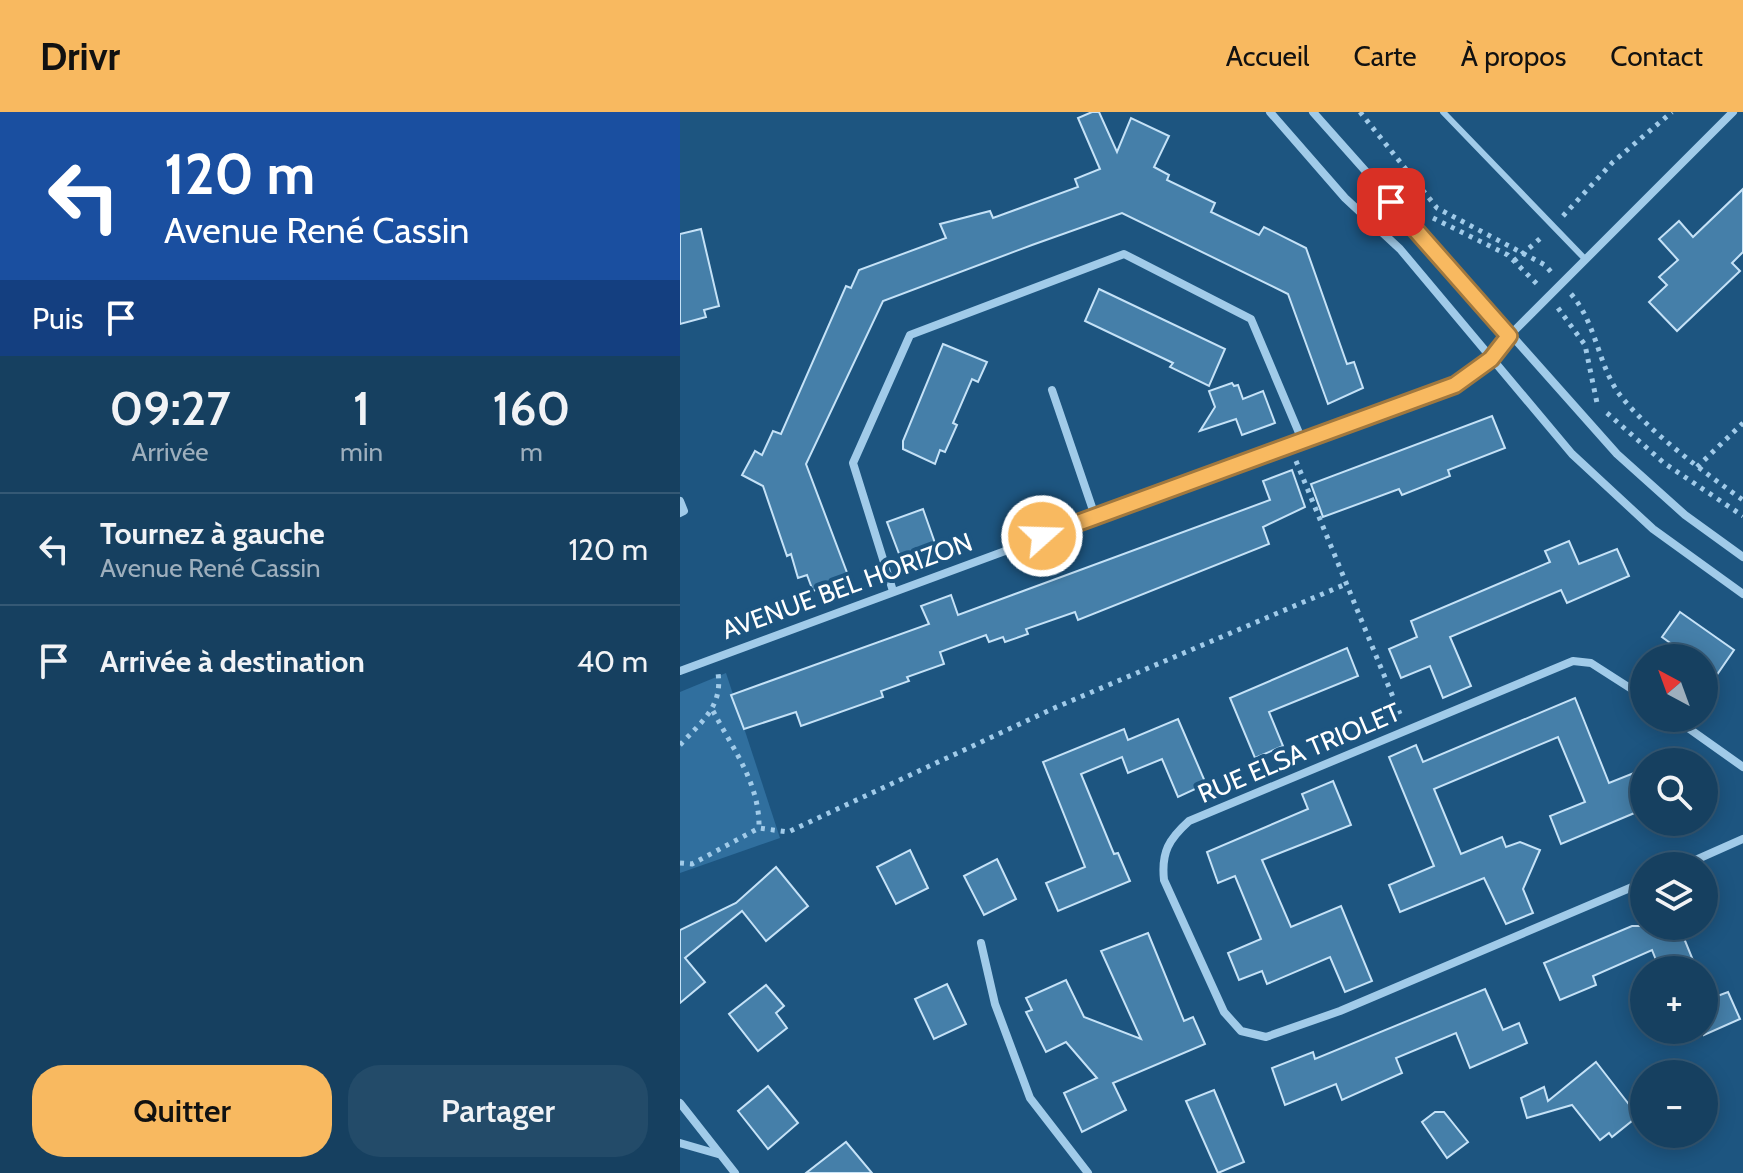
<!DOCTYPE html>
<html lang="fr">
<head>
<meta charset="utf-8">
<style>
  :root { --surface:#164060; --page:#234b69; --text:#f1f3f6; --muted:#9eafbd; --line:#355975; --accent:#f8b960 }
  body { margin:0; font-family:Cabin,sans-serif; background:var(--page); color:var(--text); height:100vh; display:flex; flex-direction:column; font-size:30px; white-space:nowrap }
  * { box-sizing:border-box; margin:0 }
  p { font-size:26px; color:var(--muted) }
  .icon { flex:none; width:44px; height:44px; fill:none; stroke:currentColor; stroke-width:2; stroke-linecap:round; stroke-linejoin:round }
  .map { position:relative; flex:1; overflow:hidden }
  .details { display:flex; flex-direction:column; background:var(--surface); width:680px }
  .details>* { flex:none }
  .banner { background:#1a4fa0; color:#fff; overflow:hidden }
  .needle { width:52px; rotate:319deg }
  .controls { position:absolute; left:950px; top:532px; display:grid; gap:16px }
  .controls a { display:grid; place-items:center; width:88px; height:88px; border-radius:50%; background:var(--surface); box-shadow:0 4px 20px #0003,0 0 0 2px var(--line); font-size:40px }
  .pin { position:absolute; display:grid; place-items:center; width:68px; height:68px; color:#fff; margin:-34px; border-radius:16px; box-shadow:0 4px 12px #0006 }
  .me { position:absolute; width:88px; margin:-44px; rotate:70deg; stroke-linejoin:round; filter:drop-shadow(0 0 6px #0008) }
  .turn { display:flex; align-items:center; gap:28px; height:168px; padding:0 32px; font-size:36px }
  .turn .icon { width:104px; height:104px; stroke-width:2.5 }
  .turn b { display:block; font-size:56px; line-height:68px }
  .then { display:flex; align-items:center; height:76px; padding:0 32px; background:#0003; gap:16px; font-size:30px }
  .eta { display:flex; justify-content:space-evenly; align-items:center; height:136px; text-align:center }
  .eta b { font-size:48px; font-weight:600; line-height:56px }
  .action { display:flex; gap:16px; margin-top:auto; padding:16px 32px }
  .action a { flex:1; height:92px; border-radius:32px; background:var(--accent); color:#111; font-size:32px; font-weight:600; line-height:92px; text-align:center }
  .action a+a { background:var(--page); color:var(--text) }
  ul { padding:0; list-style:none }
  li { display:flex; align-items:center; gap:24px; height:112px; padding:0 32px; border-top:2px solid var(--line) }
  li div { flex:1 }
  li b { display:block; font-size:30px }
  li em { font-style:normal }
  header { display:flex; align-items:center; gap:48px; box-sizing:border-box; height:112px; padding:0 40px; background:var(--accent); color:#111 }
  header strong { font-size:38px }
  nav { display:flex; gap:44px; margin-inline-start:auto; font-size:28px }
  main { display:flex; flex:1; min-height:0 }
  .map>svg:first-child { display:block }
  .green { fill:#306f9e }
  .building { fill:#457fa9; stroke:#c5e2f7; stroke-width:2 }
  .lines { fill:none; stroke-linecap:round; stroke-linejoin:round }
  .path { stroke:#a1cbe9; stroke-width:5; stroke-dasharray:4 6; stroke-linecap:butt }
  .lane { stroke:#a1cbe9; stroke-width:6 }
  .street { stroke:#a1cbe9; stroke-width:8 }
  .route-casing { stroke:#a1783e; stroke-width:20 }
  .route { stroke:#f8b960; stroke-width:14 }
  .labels { text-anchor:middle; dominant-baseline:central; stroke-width:8; stroke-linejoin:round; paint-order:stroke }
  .street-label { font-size:26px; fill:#fff; stroke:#1d5580 }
</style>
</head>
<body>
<header>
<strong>Drivr</strong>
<nav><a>Accueil</a><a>Carte</a><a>À propos</a><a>Contact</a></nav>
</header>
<main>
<section class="details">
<div class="banner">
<div class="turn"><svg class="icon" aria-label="left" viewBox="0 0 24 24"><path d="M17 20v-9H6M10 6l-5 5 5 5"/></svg><div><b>120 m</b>Avenue René Cassin</div></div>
<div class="then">Puis<svg class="icon" aria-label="arrive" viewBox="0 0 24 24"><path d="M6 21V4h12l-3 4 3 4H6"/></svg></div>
</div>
<div class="eta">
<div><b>09:27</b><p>Arrivée</p></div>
<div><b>1</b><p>min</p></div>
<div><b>160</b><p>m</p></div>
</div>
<ul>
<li><svg class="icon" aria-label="left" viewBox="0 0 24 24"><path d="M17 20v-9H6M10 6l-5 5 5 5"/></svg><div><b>Tournez à gauche</b><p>Avenue René Cassin</p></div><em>120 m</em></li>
<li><svg class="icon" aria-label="arrive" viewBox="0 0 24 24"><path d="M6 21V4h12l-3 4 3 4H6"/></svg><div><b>Arrivée à destination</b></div><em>40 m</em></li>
</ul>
<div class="action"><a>Quitter</a><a>Partager</a></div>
</section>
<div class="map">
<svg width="1063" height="1061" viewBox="0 0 1063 1061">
  <rect width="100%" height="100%" fill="#1d5580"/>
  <path class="green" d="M 46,561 L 100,726 L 0,761 L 0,580 Z"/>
  <g class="building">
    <path d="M 412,0 L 419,0 L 437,40 L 451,6 L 489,24 L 474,55 L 489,63 L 487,68 L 535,91 L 531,100 L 579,123 L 584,115 L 626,136 L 667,252 L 674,250 L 683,276 L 648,292 L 608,182 L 442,101 L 352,133 L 203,189 L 126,352 L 169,466 L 133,479 L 127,463 L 118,466 L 111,442 L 107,444 L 83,374 L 62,363 L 75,339 L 82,343 L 93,319 L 101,322 L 166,174 L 171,176 L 179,158 L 266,126 L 260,112 L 310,99 L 313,106 L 398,75 L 395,67 L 420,57 L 398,6 Z"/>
    <path d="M 1063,77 L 1063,140 L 1052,151 L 1060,159 L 997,219 L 969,190 L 987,173 L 979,165 L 998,148 L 979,127 L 999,109 L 1013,125 Z"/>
    <path d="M 21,117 L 39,194 L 24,198 L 26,205 L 0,212 L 0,122 Z"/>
    <path d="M 419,177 L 545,237 L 529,274 L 490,255 L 493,251 L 405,209 Z"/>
    <path d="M 263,232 L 307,250 L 298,270 L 292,267 L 273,311 L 277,313 L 265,340 L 260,338 L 255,352 L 223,337 L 223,329 Z"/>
    <path d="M 552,271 L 554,274 L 558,273 L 563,287 L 583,279 L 595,311 L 562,323 L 556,307 L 520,319 L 535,295 L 529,279 Z"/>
    <path d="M 812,304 L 825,336 L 768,358 L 770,364 L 722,383 L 719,377 L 643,405 L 631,372 Z"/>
    <path d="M 612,358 L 625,395 L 583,415 L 589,432 L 398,508 L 395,500 L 346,517 L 348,522 L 325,530 L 323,525 L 309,530 L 306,523 L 260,540 L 264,552 L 227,565 L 229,569 L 201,579 L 203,585 L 121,614 L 116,600 L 64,617 L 51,583 L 249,512 L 241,494 L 271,483 L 278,503 L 590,388 L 583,369 Z"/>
    <path d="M 243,397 L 256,434 L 221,447 L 207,410 Z"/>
    <path d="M 889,429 L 899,452 L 937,437 L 949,464 L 887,491 L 881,478 L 770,525 L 791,574 L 763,586 L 750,554 L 721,566 L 709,537 L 737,525 L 731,509 L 870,450 L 865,439 Z"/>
    <path d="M 1000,500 L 1054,538 L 1036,564 L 1024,555 L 1024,546 L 1011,546 L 982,525 Z"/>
    <path d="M 667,536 L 678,564 L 589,600 L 603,634 L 575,646 L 550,586 Z"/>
    <path d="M 895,586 L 929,671 L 964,657 L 964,697 L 881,732 L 870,704 L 905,690 L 878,625 L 754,677 L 781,742 L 822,725 L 826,735 L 840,730 L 860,738 L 843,777 L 853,801 L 826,812 L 804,766 L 720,800 L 709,773 L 754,754 L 709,645 L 736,633 L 743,650 Z"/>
    <path d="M 498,607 L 526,672 L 498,685 L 482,647 L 448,661 L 442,645 L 401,662 L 434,742 L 438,741 L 450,769 L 378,799 L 366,771 L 405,755 L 363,650 L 444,617 L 448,628 Z"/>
    <path d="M 653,669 L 671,713 L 582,748 L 611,815 L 661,794 L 692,869 L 665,880 L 650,845 L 587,872 L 582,859 L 559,868 L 548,841 L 581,827 L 555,764 L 538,771 L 527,740 L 628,697 L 622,682 Z"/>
    <path d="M 230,738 L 248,776 L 216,792 L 197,755 Z"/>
    <path d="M 317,747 L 336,787 L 304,803 L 284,764 Z"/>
    <path d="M 96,755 L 128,794 L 86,829 L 62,799 L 5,846 L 25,870 L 0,891 L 0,818 L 56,791 Z"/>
    <path d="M 952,814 L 999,814 L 1017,858 L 980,858 L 972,838 L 913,864 L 916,873 L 880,888 L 864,851 Z"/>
    <path d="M 468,821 L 504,909 L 513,905 L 525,932 L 433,971 L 446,998 L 402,1020 L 384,981 L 417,966 L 386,930 L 366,940 L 346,900 L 352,898 L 346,886 L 386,868 L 404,905 L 461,927 L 421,839 Z"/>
    <path d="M 267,872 L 286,912 L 254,927 L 235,887 Z"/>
    <path d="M 86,873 L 104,894 L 96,901 L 107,916 L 78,939 L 49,902 Z"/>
    <path d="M 805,877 L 823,918 L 839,911 L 847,931 L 790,956 L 776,921 L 716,946 L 722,961 L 662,988 L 656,972 L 605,993 L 592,956 L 633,940 L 635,947 Z"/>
    <path d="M 1048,880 L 1060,907 L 1024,923 L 1024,889 Z"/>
    <path d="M 916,950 L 958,1004 L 932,1025 L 929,1021 L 920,1028 L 892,993 L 847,1006 L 841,986 L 864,975 L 868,989 Z"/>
    <path d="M 88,974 L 118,1011 L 88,1037 L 58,999 Z"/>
    <path d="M 534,978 L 564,1050 L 538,1061 L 506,989 Z"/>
    <path d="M 755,1000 L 764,1000 L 788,1030 L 767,1046 L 742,1010 Z"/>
    <path d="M 166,1030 L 192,1061 L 126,1061 Z"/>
  </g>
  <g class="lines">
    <g class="path">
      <path d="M 680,0 L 757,96 L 865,153 L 871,160"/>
      <path d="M 883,104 L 933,50 L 992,0"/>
      <path d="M 753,106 L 828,143 L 858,173"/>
      <path d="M 834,149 L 862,125"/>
      <path d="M 891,182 C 917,212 918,254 940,283 C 968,319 1025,361 1063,388"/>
      <path d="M 878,196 L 905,233 L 917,291"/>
      <path d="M 927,301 L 984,351 L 1063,404"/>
      <path d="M 616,349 L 720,602"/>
      <path d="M 1017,355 L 1063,311"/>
      <path d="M 33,599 C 53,637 80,672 79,716"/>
      <path d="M 0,633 C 21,610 43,595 38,561"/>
      <path d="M 0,751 L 12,752 L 79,716 L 108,720 L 372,597 L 666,472"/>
    </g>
    <path class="lane" d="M 763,0 L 905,147"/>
    <g class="street">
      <path d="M 590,0 L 665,86 L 720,137 L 892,342 L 973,417 L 1063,482"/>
      <path d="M 633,0 L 937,342 L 1005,403 L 1063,445"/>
      <path d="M 372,278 L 415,404"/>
      <path d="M 0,389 L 4,399 L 0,401"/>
      <path d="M 213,479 L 173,351 L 230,223 L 444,142 L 571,207 L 622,328"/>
      <path d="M 0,559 L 775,273 L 811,247 L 829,224 L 1053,0"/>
      <path d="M 964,585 L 911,551 L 893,549 L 509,709 C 489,727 481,740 484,768 L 544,900 L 561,919 L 586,925 L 660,899 L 964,770"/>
      <path d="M 994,606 L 1063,655"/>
      <path d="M 1002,754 L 1063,727"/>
      <path d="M 301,831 L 315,892 L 350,986 L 408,1061"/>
      <path d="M 0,991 L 55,1061"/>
      <path d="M 0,1031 L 38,1042"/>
    </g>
  </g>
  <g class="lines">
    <defs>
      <path id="route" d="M 362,424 L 775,273 L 811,247 L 829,224 L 711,90"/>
    </defs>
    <use href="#route" class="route-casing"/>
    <use href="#route" class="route"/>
  </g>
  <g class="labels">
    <g class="street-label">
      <text transform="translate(167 474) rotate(-20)">AVENUE BEL HORIZON</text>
      <text transform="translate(619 641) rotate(-23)">RUE ELSA TRIOLET</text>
    </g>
  </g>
</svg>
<div class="controls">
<a><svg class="needle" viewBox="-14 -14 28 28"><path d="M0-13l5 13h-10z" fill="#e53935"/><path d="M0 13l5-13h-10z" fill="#9eafbd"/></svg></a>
<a><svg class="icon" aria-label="search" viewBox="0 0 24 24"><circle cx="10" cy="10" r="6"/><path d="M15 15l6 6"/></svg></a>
<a><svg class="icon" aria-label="layers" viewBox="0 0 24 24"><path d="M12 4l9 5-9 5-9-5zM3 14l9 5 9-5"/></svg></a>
<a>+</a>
<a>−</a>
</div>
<div class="pin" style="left:711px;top:90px;background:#d93025"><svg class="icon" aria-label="arrive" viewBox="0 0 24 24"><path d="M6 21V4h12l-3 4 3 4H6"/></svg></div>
<svg class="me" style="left:362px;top:424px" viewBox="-20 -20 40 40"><circle r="17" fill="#f8b960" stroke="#fff" stroke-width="3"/><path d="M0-11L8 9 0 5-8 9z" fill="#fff"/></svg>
</div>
</main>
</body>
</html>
